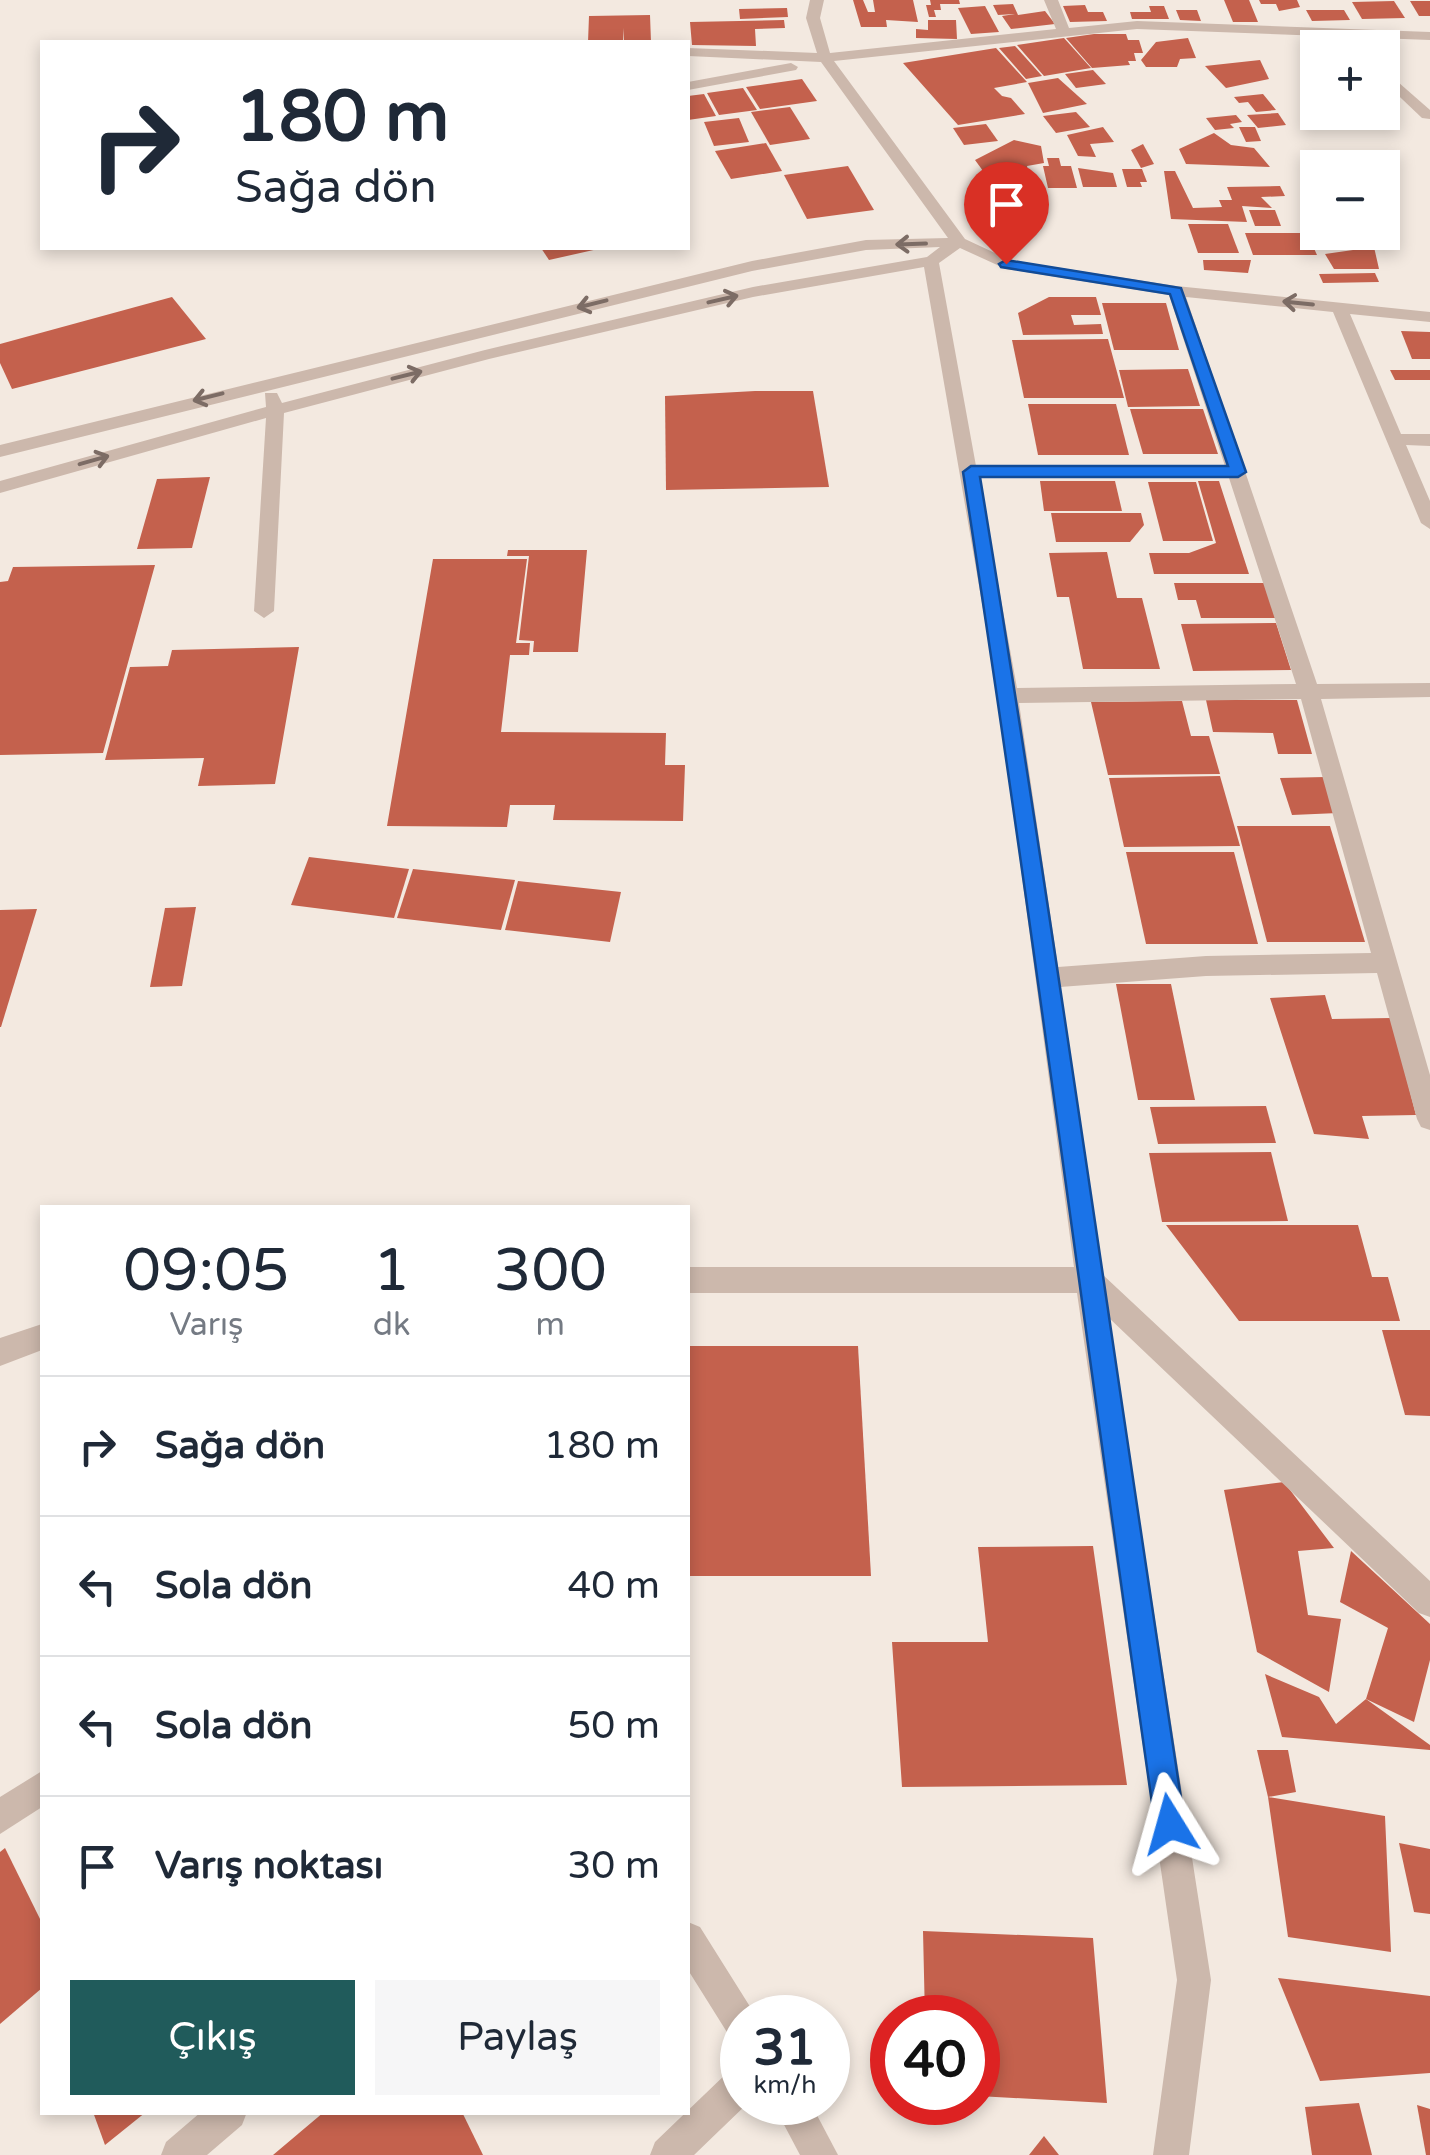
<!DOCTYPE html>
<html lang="tr">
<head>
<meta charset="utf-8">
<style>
  :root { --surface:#fff; --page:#f6f6f7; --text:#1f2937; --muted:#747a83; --line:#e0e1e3; --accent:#205b5b }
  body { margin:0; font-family:"Varela Round",sans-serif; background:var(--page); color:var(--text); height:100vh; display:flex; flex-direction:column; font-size:38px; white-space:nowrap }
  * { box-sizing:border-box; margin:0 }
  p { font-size:32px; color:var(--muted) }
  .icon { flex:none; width:55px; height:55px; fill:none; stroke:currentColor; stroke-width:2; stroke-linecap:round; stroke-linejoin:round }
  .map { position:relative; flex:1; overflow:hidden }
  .details { position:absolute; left:40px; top:1205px; width:650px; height:910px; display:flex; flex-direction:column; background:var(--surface); border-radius:0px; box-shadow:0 5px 15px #0003 }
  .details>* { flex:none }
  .top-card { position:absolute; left:40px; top:40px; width:650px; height:210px; border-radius:0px; box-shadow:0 5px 15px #0003; background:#fff; color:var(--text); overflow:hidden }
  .controls { position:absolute; left:1300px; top:30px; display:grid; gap:20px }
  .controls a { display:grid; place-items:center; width:100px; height:100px; border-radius:0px; background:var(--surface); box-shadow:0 5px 15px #0003; font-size:50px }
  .speed { position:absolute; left:720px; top:1995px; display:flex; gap:20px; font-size:50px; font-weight:700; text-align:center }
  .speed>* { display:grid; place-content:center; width:130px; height:130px; border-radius:50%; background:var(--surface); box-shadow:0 5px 15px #0003; line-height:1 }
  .speed small { font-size:25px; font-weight:400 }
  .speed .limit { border:15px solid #d22; background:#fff; color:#111 }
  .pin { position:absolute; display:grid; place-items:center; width:85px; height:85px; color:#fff; margin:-102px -42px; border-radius:50% 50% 50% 0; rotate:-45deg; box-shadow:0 0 10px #0007 }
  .pin .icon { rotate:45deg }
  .me { position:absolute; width:110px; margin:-55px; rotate:352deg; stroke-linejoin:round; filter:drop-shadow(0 0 8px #0008) }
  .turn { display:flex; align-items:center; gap:35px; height:210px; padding:0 30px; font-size:45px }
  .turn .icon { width:130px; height:130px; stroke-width:2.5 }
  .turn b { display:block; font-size:70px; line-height:85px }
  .eta { display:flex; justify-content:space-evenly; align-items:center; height:170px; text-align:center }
  .eta b { font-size:60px; font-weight:600; line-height:70px }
  .cta { display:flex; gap:20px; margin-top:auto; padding:20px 30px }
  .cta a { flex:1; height:115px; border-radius:0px; background:var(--accent); color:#fff; font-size:40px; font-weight:600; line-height:115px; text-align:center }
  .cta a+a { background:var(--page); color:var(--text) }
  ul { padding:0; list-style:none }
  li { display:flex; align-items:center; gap:30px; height:140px; padding:0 30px; border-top:2px solid var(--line) }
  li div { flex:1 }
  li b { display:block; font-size:38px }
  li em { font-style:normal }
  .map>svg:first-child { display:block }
  .building { fill:#c4614d }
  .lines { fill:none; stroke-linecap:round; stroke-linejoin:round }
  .minor { fill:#ccb8ac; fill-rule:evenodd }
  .oneway { stroke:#7c6c65 }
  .route { fill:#1a73e8; stroke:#114b97; stroke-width:2.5 }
</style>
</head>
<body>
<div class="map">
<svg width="1430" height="2155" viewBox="0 0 1430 2155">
  <rect width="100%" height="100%" fill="#f3e9e0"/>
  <g class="building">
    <path d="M 853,0 L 863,0 L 868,12 L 875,12 L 873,0 L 913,0 L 918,22 L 886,20 L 887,27 L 861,27 Z"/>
    <path d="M 930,0 L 959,0 L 960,4 L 940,4 L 941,10 L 934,10 L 936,17 L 929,17 L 926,5 L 931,5 Z"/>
    <path d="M 1224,0 L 1249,0 L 1258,22 L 1233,22 Z"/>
    <path d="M 1259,0 L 1297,0 L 1300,7 L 1279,11 L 1276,4 L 1261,4 Z"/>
    <path d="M 1394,1 L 1405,18 L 1362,19 L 1352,2 Z"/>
    <path d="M 1410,1 L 1430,1 L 1430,16 L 1419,16 Z"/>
    <path d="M 1013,4 L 1018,15 L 1045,11 L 1055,24 L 1011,29 L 1002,16 L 1015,14 L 998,15 L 993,5 Z"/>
    <path d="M 1085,5 L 1088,12 L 1103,12 L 1107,21 L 1070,22 L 1063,6 Z"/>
    <path d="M 985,6 L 999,32 L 971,34 L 958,8 Z"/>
    <path d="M 1149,6 L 1164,6 L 1169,19 L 1132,19 L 1130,12 L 1151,12 Z"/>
    <path d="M 787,8 L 788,17 L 740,19 L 739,9 Z"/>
    <path d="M 1176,10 L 1197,10 L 1201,21 L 1180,20 Z"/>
    <path d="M 1306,10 L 1344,10 L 1350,20 L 1312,21 Z"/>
    <path d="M 650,15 L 651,42 L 624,42 L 624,28 L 623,42 L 588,42 L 589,16 Z"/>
    <path d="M 784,20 L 785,28 L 755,29 L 756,46 L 692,45 L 690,22 Z"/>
    <path d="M 928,20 L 956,20 L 957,39 L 916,38 L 916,29 L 928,30 Z"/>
    <path d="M 1094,34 L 1126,34 L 1128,40 L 1139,40 L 1143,53 L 1134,53 L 1136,61 L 1128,61 L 1130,65 L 1092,68 L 1066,38 Z"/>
    <path d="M 1064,38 L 1091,68 L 1044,76 L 1017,45 Z"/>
    <path d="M 1188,38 L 1196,58 L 1180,59 L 1177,67 L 1146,67 L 1141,60 L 1156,42 Z"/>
    <path d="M 1015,46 L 1042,76 L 1026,79 L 999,48 Z"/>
    <path d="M 996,48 L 1027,82 L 994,88 L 1002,96 L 1011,98 L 1025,114 L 958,125 L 903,63 Z"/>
    <path d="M 1260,60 L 1269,79 L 1226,88 L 1205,66 Z"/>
    <path d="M 1093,70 L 1106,84 L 1076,88 L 1065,74 Z"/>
    <path d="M 1058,78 L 1087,104 L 1043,113 L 1028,83 Z"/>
    <path d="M 802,79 L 817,101 L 760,109 L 746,87 Z"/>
    <path d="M 743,88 L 757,110 L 719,115 L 707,93 Z"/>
    <path d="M 704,94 L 716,116 L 688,120 L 688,96 Z"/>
    <path d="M 1263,94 L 1276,110 L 1256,112 L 1248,102 L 1239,103 L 1234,97 Z"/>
    <path d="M 790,107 L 810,139 L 770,145 L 751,112 Z"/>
    <path d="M 1076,112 L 1090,127 L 1056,133 L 1043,116 Z"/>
    <path d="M 1278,113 L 1286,125 L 1258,128 L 1247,115 Z"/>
    <path d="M 1236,115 L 1242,122 L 1230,124 L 1234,128 L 1215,130 L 1206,118 Z"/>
    <path d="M 739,118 L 749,142 L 714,146 L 704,122 Z"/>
    <path d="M 986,124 L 998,141 L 964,145 L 953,128 Z"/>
    <path d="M 1103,127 L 1114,142 L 1090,144 L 1096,157 L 1078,156 L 1067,135 Z"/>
    <path d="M 1239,127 L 1255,127 L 1261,141 L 1246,142 Z"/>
    <path d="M 1214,133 L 1231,145 L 1254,148 L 1270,167 L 1186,164 L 1179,149 Z"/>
    <path d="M 1014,140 L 1041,146 L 1044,163 L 1027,166 L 1031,185 L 994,186 L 975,160 Z"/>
    <path d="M 766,143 L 782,171 L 731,179 L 715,151 Z"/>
    <path d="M 1143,144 L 1154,164 L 1141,168 L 1131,150 Z"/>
    <path d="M 1047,158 L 1059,158 L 1061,166 L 1071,166 L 1077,188 L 1048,188 L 1043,166 L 1049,166 Z"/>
    <path d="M 848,166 L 874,210 L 807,219 L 784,175 Z"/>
    <path d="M 1078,168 L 1113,173 L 1117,187 L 1083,187 Z"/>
    <path d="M 1122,169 L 1142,169 L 1147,182 L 1140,182 L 1142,187 L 1127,187 Z"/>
    <path d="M 1164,171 L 1175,171 L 1193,208 L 1222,207 L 1219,200 L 1232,200 L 1227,187 L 1280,186 L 1285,196 L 1261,197 L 1272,208 L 1242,206 L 1247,222 L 1171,219 Z"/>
    <path d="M 1249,210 L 1275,210 L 1281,226 L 1255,226 Z"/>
    <path d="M 1188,224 L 1228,224 L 1239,253 L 1198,253 Z"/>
    <path d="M 1245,233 L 1307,233 L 1317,255 L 1253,255 Z"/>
    <path d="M 1374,247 L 1379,269 L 1334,269 L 1325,254 Z"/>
    <path d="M 541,248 L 598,248 L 598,249 L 549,260 Z"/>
    <path d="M 1203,260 L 1251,260 L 1248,273 L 1204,270 Z"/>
    <path d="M 1375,273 L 1379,282 L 1323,283 L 1319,274 Z"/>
    <path d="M 172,297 L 206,339 L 12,389 L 0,363 L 0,344 Z"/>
    <path d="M 1049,297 L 1096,297 L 1101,315 L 1071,315 L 1074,325 L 1101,324 L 1103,334 L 1023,335 L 1018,313 Z"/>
    <path d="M 1102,303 L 1166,303 L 1179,350 L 1114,350 Z"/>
    <path d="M 1401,331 L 1430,332 L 1430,359 L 1412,359 Z"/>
    <path d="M 1108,339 L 1124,398 L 1024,398 L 1012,340 Z"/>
    <path d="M 1188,369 L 1200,406 L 1128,407 L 1119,370 Z"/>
    <path d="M 1390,370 L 1430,370 L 1430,380 L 1395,380 Z"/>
    <path d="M 755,391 L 813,391 L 829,487 L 666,490 L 665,396 Z"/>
    <path d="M 1028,404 L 1116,404 L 1129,455 L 1038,455 Z"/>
    <path d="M 1130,409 L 1203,409 L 1218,454 L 1143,454 Z"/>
    <path d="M 210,477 L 192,548 L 137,549 L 157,479 Z"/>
    <path d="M 1040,481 L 1115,481 L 1122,511 L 1044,511 Z"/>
    <path d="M 1198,481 L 1219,481 L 1249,574 L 1154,574 L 1149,553 L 1189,553 L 1216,543 Z"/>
    <path d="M 1148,482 L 1196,482 L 1213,541 L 1163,541 Z"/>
    <path d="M 1051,513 L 1141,513 L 1144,525 L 1130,542 L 1056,542 Z"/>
    <path d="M 508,550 L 587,550 L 578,652 L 533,652 L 534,641 L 519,640 L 529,556 L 507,556 Z"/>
    <path d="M 1107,552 L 1117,598 L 1142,598 L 1160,669 L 1083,669 L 1069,597 L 1057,597 L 1049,553 Z"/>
    <path d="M 433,559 L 527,559 L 516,643 L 530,643 L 529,655 L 510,655 L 501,732 L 666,733 L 665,765 L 685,765 L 683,821 L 553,820 L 555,805 L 510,805 L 507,827 L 387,826 Z"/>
    <path d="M 155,565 L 103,753 L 0,755 L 0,582 L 8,581 L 13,567 Z"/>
    <path d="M 1174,583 L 1266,583 L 1276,618 L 1201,618 L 1196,600 L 1178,600 Z"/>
    <path d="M 1276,623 L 1291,670 L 1193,671 L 1181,624 Z"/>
    <path d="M 299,647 L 275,784 L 198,786 L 204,758 L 105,760 L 130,667 L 168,666 L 172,650 Z"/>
    <path d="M 1206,700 L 1297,700 L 1312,754 L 1278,754 L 1273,733 L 1213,732 Z"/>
    <path d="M 1182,701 L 1191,736 L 1209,736 L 1220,774 L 1108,775 L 1091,702 Z"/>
    <path d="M 1220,776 L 1240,846 L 1124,847 L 1109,778 Z"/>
    <path d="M 1325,777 L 1338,813 L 1292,815 L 1280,778 Z"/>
    <path d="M 1237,826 L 1330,826 L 1365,942 L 1267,942 Z"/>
    <path d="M 1126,852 L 1234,852 L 1258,944 L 1146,944 Z"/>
    <path d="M 309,857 L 409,869 L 394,918 L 291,905 Z"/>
    <path d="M 413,869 L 515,880 L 501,930 L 397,918 Z"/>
    <path d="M 518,881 L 621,892 L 610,942 L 505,930 Z"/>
    <path d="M 196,907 L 182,986 L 150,987 L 165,908 Z"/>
    <path d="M 37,909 L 1,1027 L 0,1027 L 0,910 Z"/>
    <path d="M 1116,984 L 1171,984 L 1195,1100 L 1138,1100 Z"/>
    <path d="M 1325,995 L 1332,1019 L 1391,1018 L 1416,1115 L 1362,1116 L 1369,1139 L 1314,1134 L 1270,998 Z"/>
    <path d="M 1266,1106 L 1276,1143 L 1158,1144 L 1150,1107 Z"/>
    <path d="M 1271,1152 L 1288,1221 L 1162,1222 L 1149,1153 Z"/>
    <path d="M 1166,1225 L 1358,1225 L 1372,1277 L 1388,1277 L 1400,1321 L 1239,1321 Z"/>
    <path d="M 1382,1330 L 1430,1330 L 1430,1416 L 1405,1415 Z"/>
    <path d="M 688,1346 L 858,1346 L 871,1576 L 688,1576 Z"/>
    <path d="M 1284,1482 L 1334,1548 L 1298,1551 L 1308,1615 L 1341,1619 L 1329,1692 L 1257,1652 L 1224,1490 Z"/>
    <path d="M 1093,1546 L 1127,1785 L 902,1787 L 892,1642 L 988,1642 L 978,1547 Z"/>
    <path d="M 1351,1551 L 1430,1624 L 1430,1660 L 1414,1722 L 1366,1699 L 1388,1628 L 1340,1602 Z"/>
    <path d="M 1265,1674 L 1319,1697 L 1336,1724 L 1366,1699 L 1430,1745 L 1430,1750 L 1282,1737 Z"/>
    <path d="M 1257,1750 L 1288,1750 L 1296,1792 L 1268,1797 L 1385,1816 L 1391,1952 L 1288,1937 L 1268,1797 Z"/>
    <path d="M 1399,1843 L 1430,1849 L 1430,1914 L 1414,1912 Z"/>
    <path d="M 5,1848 L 42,1923 L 42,1988 L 0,2024 L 0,1852 Z"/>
    <path d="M 923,1931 L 1093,1938 L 1107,2103 L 978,2096 L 978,2018 L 925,2018 Z"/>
    <path d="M 1278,1978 L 1430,1996 L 1430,2073 L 1320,2081 Z"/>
    <path d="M 1359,2103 L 1372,2155 L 1312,2155 L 1305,2107 Z"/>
    <path d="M 1417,2105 L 1430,2109 L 1430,2155 L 1426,2155 Z"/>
    <path d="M 93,2112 L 146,2112 L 105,2145 Z"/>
    <path d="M 324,2112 L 462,2112 L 483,2155 L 273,2155 Z"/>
    <path d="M 1044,2136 L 1059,2155 L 1029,2155 Z"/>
  </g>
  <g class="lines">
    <g class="minor">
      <path d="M 810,0 L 824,0 L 820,18 L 830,53 L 1056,29 L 1044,0 L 1058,0 L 1069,28 L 1137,21 L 1430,32 L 1430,40 L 1137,29 L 834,61 L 965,239 L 1010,260 L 1176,286 L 1430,312 L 1430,322 L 1350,314 L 1401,434 L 1430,434 L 1430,446 L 1406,445 L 1430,501 L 1430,529 L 1421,523 L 1333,312 L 1186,297 L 1317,684 L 1430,683 L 1430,697 L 1321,699 L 1430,1075 L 1430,1130 L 1421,1127 L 1417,1119 L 1377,973 L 1206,976 L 1060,987 L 1102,1274 L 1430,1581 L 1430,1617 L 1419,1613 L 1108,1317 L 1211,1980 L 1189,2155 L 1153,2155 L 1177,1980 L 1077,1293 L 688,1293 L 688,1267 L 1074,1267 L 998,696 L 924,267 L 753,297 L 489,359 L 284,413 L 274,611 L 264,618 L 254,611 L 266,418 L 0,493 L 0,481 L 266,407 L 265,393 L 277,393 L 282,403 L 485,350 L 753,287 L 927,257 L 940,247 L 866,250 L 752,271 L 0,457 L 0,445 L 752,261 L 866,240 L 948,238 L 821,62 L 688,56 L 688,48 L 817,53 L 806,18 ZM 960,248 L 1006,269 L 1169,295 L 1225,466 L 976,466 L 939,263 ZM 979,478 L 1229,478 L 1296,684 L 1017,688 ZM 1301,699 L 1371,953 L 1206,956 L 1058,967 L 1019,703 Z"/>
      <path d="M 791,63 L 798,67 L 796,70 L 688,90 L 688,82 Z"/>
      <path d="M 1382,68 L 1430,110 L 1430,119 L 1422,118 L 1382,80 Z"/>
      <path d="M 42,1324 L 42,1350 L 0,1366 L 0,1338 Z"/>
      <path d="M 42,1771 L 42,1807 L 0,1834 L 0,1797 Z"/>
      <path d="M 688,1922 L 700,1927 L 754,2013 L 757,2018 L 742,2018 L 742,2042 L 730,2037 L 688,1970 Z"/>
      <path d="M 742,2066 L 742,2102 L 749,2102 L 694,2155 L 650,2155 L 655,2142 L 729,2071 Z"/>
      <path d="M 772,2102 L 810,2102 L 838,2155 L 800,2155 Z"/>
      <path d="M 201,2112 L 247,2112 L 242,2125 L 207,2155 L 161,2155 L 166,2142 Z"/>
    </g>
  </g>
  <defs><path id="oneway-shaft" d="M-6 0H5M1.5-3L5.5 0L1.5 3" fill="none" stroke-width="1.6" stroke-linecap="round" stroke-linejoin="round" transform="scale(2.5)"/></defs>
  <g class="oneway">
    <use href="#oneway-shaft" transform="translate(911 244) rotate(178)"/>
    <use href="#oneway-shaft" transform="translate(723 299) rotate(-13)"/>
    <use href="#oneway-shaft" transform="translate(1298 303) rotate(-174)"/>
    <use href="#oneway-shaft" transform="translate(592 304) rotate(166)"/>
    <use href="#oneway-shaft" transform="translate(407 375) rotate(-14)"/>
    <use href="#oneway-shaft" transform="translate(208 397) rotate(166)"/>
    <use href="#oneway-shaft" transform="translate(94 460) rotate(-16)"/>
  </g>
  <path class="route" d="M 1006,260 L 1181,288 L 1246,472 L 1238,477 L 980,477 C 1054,925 1116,1375 1185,1824 L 1181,1835 L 1170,1839 L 1160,1835 L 1155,1824 C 1090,1373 1033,922 963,472 L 971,466 L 1228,466 L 1170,294 L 1001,267 L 999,264 Z"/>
</svg>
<div class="controls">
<a>+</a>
<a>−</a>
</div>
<div class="speed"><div>31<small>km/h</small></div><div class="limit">40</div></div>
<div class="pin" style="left:1006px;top:264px;background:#d93025"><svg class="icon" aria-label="arrive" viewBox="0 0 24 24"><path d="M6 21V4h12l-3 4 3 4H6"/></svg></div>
<svg class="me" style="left:1170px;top:1824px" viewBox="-20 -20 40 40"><path d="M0-17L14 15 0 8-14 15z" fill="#1a73e8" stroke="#fff" stroke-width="4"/></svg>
<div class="top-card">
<div class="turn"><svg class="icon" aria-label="right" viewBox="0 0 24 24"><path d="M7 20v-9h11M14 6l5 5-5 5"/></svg><div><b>180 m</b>Sağa dön</div></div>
</div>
<section class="details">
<div class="eta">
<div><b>09:05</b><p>Varış</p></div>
<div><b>1</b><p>dk</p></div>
<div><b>300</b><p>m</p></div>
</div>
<ul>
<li><svg class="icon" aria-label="right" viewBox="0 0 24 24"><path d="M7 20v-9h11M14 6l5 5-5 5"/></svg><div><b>Sağa dön</b></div><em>180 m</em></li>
<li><svg class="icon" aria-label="left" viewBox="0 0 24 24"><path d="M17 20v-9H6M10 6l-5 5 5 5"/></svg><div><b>Sola dön</b></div><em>40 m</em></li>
<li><svg class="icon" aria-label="left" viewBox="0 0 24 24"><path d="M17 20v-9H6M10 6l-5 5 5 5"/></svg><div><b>Sola dön</b></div><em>50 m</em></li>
<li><svg class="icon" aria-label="arrive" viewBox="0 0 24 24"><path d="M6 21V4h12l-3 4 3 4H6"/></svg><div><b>Varış noktası</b></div><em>30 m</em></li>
</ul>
<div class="cta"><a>Çıkış</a><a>Paylaş</a></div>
</section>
</div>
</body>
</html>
